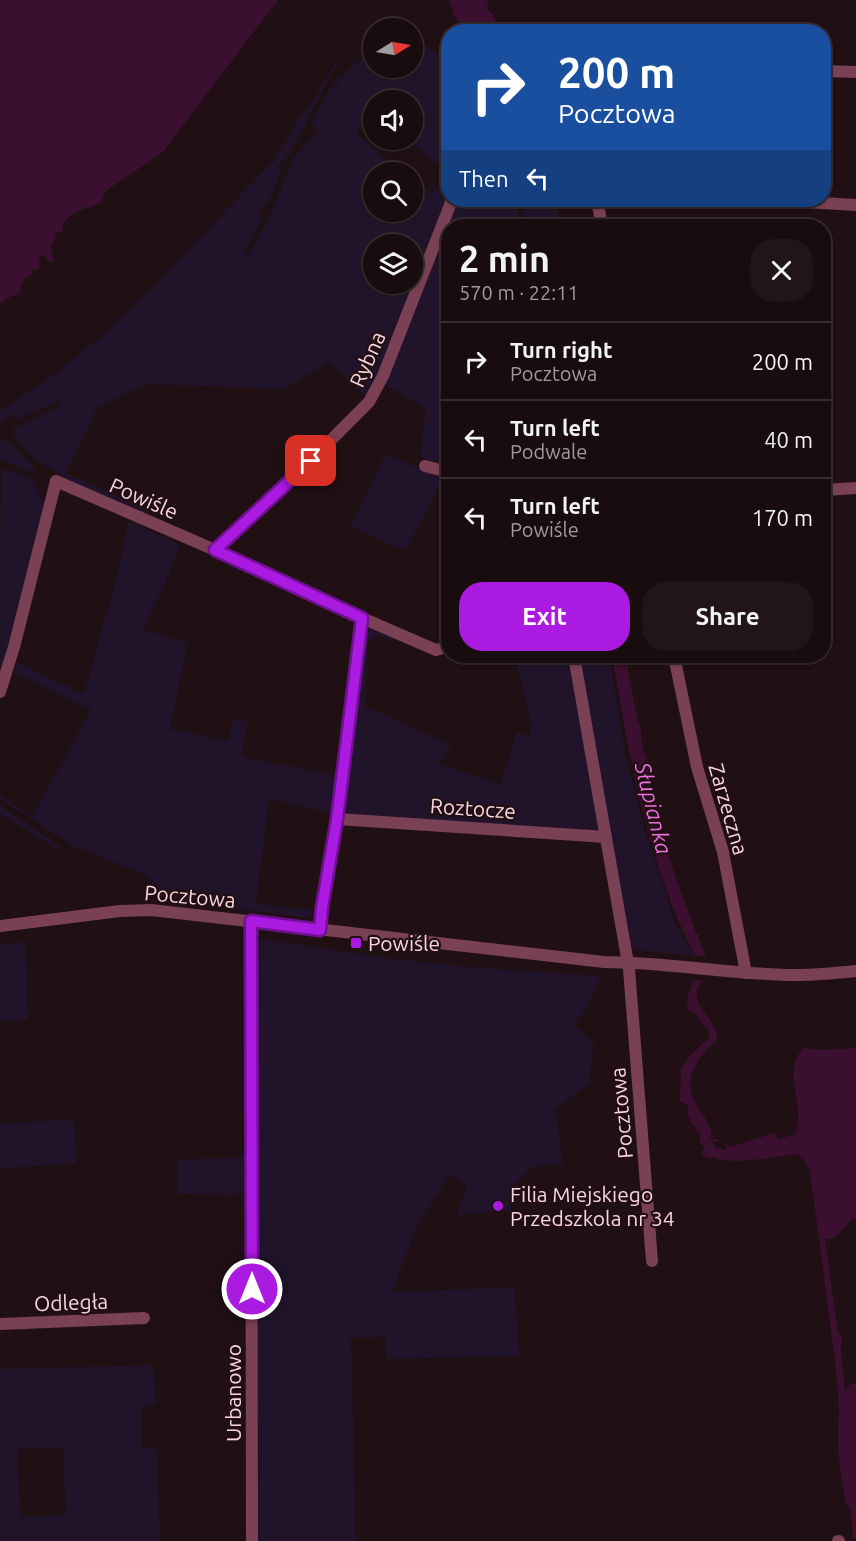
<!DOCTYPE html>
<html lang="en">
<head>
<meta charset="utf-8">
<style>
  :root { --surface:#180c0e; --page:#211517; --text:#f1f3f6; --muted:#9f9b9e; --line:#362c2e; --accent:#ab1ae0 }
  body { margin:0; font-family:Ubuntu,sans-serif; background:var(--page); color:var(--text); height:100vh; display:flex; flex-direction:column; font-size:22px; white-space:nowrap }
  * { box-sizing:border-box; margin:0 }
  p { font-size:20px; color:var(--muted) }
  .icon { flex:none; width:33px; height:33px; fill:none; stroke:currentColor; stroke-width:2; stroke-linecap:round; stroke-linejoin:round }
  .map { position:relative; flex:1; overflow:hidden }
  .sheet { position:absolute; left:441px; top:219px; width:390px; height:444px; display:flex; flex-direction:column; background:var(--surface); border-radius:24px; box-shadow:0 2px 4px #0004,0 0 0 2px var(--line) }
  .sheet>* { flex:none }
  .banner { position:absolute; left:441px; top:24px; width:390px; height:183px; border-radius:24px; box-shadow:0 2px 4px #0004,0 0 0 2px var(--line); background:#1a4fa0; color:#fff; overflow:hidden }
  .needle { width:39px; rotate:79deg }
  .tools { position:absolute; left:363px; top:18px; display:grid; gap:12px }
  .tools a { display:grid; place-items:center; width:60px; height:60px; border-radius:50%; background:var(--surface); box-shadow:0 2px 4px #0004,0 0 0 2px var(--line); font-size:30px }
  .pin { position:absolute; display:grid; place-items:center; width:51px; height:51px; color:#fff; margin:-26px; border-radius:12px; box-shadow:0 3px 9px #0006 }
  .me { position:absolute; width:66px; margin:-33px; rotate:0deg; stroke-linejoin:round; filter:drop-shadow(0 0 4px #0008) }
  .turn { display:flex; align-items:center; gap:21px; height:126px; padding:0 18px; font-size:27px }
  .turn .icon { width:78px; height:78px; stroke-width:2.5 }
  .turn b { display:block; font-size:42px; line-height:51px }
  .then { display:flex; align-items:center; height:57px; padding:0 18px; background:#0003; gap:12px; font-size:22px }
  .round { display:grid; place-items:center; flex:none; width:63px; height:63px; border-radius:24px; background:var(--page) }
  .headline { display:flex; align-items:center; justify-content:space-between; height:102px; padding:0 18px }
  h1 { font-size:36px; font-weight:700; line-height:45px }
  .primary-button { display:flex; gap:12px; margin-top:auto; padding:12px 18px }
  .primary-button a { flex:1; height:69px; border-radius:24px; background:var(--accent); color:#fff; font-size:24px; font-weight:700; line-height:69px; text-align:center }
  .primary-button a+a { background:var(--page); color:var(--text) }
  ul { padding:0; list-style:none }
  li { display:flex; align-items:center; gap:18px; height:78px; padding:0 18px; border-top:2px solid var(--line) }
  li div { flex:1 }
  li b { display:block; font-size:22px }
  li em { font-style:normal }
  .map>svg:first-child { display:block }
  .green { fill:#21142a; fill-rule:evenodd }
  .water { fill:#3a0f2f }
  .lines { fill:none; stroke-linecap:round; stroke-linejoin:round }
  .river { stroke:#3a0f2f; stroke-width:22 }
  .minor { stroke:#7a4053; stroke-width:12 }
  .route-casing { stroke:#6f1192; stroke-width:15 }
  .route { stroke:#ab1ae0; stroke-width:10 }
  .poi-dot { fill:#ab1ae0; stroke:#201013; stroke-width:2 }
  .labels { text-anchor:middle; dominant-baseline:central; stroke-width:4.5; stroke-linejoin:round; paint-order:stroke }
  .street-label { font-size:21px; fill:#fad4de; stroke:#201013 }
  .poi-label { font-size:21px; fill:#fad4de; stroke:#201013; text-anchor:start }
  .water-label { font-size:22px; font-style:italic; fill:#ee6ee2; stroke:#201013 }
</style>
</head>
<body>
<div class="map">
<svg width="856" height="1541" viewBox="0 0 856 1541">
  <rect width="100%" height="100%" fill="#201013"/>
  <g class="green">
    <path d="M 413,42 L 433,50 L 448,61 L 448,200 L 517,200 L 520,226 L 448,226 L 448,466 L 420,457 L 426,409 L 378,380 L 368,399 L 330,363 L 282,389 L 146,384 L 97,408 L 66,473 L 149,510 L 148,514 C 117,501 17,465 13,429 L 61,405 L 59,401 L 17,419 L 13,414 L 0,423 L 0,411 L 47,380 L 104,335 L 152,288 L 275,159 L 300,116 L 314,99 L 335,63 L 341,56 L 291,152 L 277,168 L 281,173 L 269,200 L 257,214 L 263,220 L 244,251 L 249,254 L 267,222 L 294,158 L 318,130 L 311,123 L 338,75 L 339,76 L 332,89 L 347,71 L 373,49 L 374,68 L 412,68 ZM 374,100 L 412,100 L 412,140 L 407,140 L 446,171 L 436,191 L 417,191 L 413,189 L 412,212 L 374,212 L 374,172 L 387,172 L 392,165 L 356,133 L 370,118 L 374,120 ZM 374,244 L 412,244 L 412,284 L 374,284 Z"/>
    <path d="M 522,200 L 556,200 L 560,226 L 525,226 Z"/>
    <path d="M 0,439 L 9,441 L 36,470 L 32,472 C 21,469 12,463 0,461 Z"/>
    <path d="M 386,454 L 443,479 L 405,551 L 351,526 Z"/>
    <path d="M 1,468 L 32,479 L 45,506 L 0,678 Z"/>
    <path d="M 129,521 L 180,544 L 169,574 L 143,629 L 188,643 L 170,729 L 229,741 L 233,719 L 248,722 L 241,757 L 337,775 L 332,813 L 269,799 L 256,904 L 314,910 L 310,918 L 169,901 L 160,895 L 150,880 L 139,872 L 73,846 L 0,799 L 0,795 L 32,817 L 91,710 L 14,672 L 17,662 L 84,694 L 114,587 Z"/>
    <path d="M 373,628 L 392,637 L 391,641 L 378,635 L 368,642 L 365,706 L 451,745 L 439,764 L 501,784 L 517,732 L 529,736 L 532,728 L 515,656 L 571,656 L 601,830 L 598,832 L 348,815 L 344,808 L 366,631 Z"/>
    <path d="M 577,656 L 609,656 L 625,751 L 643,824 L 676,926 L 695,956 L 635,950 L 630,944 Z"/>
    <path d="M 0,806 L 63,848 L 57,849 L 5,817 L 0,814 Z"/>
    <path d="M 261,939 L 395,959 L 479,968 L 601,976 L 585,1010 L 574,1024 L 594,1044 L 588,1084 L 556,1109 L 563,1164 L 533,1166 L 510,1189 L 511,1211 L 457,1215 L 467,1186 L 450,1174 L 417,1226 L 392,1292 L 515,1287 L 519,1356 L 386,1359 L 385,1337 L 351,1338 L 356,1541 L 258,1541 L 259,1434 L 257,1396 L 259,1100 L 256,990 Z"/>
    <path d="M 26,941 L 28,1020 L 0,1021 L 0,945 Z"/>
    <path d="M 74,1119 L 77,1164 L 0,1168 L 0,1124 Z"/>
    <path d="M 244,1157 L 244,1192 L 232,1195 L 177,1194 L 177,1160 Z"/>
    <path d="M 154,1365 L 156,1405 L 141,1406 L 142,1447 L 156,1448 L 157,1453 L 160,1541 L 0,1541 L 0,1369 ZM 63,1448 L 66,1515 L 21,1517 L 17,1449 Z"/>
  </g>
  <g class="water">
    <path d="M 0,0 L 278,0 L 163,152 L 106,191 L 101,203 C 86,209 63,213 62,232 L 56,233 L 54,243 L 50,246 L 54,260 L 51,263 L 44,255 L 39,257 L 40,265 L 38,270 L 32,269 L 33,276 L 30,275 L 28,278 L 26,277 L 20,286 L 21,292 L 6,299 L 0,304 Z"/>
    <path d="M 450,0 L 488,0 L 488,5 L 486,8 L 493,14 L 497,25 L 492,28 L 494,31 L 466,31 L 454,16 L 452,6 L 448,2 L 451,1 Z"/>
    <path d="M 612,656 L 627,656 L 628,673 L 638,722 C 644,733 639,745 646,756 L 659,825 L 662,828 C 669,864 684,899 696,933 L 700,935 L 698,937 L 706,957 L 695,956 C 686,937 676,917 669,897 C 640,820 626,737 612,656 Z"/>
    <path d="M 693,980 L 704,981 L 697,989 C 694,1013 717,1016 717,1040 C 701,1054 684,1075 693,1098 C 696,1106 704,1113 707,1122 L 710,1123 L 707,1124 L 711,1129 L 711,1134 L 714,1134 L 713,1137 L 710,1136 L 711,1139 L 719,1139 L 718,1142 L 712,1142 L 716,1148 L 726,1150 L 726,1146 L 724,1146 L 725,1144 L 731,1147 L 774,1133 L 779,1139 L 796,1134 C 797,1126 799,1117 798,1110 C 796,1087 787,1068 803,1048 L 825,1050 L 856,1048 L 856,1219 L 853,1218 L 834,1238 L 825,1239 L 838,1333 L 842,1336 L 841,1352 L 846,1402 C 850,1411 846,1412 848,1419 L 854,1422 L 852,1441 L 856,1482 L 856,1538 L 853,1538 L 846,1463 L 841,1436 L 836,1369 L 810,1171 L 803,1158 L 796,1154 C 778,1157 728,1166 713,1157 L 709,1159 L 701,1154 L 705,1146 L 701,1144 L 699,1138 L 701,1135 L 695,1130 L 696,1128 L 690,1121 L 689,1115 L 688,1117 L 688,1106 L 680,1101 L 680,1099 L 681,1068 L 692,1053 L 710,1037 L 708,1030 L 698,1019 L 698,1015 L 689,1011 C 683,993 692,994 693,980 Z"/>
  </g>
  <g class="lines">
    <path class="river" d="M 856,1394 C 843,1421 851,1471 856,1499"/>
    <g class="minor">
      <path d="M 824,71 L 856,72"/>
      <path d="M 597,200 L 602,226"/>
      <path d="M 771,200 L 856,205"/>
      <path d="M 425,466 L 448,472"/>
      <path d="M 824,490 L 856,488"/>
      <path d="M 215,550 L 295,476 L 369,402 L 383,376 L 452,200"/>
      <path d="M 574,656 L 629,969 L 652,1261"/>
      <path d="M 674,656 L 697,767 L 723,852 L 746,973"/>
      <path d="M 0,692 L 14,647 L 56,481 L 215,550 L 362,618 L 436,650 L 448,647"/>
      <path d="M 337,819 L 606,837"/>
      <path d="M 251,921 L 252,1541"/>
      <path d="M 0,926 L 120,911 L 151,910 L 604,962 C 669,962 732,975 797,975 C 816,975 836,973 856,971"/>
      <path d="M 320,930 L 322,907 L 337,819 L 362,618"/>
      <path d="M 0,1324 L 144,1318"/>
      <path d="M 838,1541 L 839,1541"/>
    </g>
  </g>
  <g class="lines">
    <defs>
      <path id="route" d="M 252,1289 L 251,921 L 320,930 L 322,907 L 337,819 L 362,618 L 215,550 L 311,461"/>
    </defs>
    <use href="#route" class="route-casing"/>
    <use href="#route" class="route"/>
  </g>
  <g class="poi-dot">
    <rect x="350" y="937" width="12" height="12" rx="3"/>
    <circle cx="498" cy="1206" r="6"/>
  </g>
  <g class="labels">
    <g class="street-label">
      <text transform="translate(367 359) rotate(-66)">Rybna</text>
      <text transform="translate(144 498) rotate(24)">Powiśle</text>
      <text transform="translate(473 808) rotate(4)">Roztocze</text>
      <text transform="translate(729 809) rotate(74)">Zarzeczna</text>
      <text transform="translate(190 896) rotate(5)">Pocztowa</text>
      <text transform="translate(621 1113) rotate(-95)">Pocztowa</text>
      <text transform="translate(71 1302) rotate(-2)">Odległa</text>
      <text transform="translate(233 1393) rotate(-90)">Urbanowo</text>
    </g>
    <g class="poi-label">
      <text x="368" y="943">Powiśle</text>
      <text x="510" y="1194">Filia Miejskiego<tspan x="510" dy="24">Przedszkola nr 34</tspan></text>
    </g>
    <g class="water-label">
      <text transform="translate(654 808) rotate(76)">Słupianka</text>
    </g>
  </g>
</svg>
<div class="tools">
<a><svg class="needle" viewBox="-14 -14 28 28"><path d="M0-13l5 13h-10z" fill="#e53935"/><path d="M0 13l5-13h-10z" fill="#9f9b9e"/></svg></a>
<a><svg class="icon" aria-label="sound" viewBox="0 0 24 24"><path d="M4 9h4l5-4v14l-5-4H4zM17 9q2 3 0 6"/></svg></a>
<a><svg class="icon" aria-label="search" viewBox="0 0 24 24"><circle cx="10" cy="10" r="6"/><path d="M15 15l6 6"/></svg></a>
<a><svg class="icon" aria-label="layers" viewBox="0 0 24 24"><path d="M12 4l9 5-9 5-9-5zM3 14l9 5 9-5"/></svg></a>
</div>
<div class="pin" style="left:311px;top:461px;background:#d93025"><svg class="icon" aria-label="arrive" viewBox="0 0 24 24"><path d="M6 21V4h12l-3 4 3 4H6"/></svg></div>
<svg class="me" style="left:252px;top:1289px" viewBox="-20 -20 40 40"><circle r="17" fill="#ab1ae0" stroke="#fff" stroke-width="3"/><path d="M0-11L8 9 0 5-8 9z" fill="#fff"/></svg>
<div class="banner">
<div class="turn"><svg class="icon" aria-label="right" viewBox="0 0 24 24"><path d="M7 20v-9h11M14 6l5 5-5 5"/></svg><div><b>200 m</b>Pocztowa</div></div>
<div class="then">Then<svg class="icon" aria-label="left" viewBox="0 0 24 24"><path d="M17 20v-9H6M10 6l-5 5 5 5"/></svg></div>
</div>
<section class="sheet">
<div class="headline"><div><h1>2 min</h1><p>570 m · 22:11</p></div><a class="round"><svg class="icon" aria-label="close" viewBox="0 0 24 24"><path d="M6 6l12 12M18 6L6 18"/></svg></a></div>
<ul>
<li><svg class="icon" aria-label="right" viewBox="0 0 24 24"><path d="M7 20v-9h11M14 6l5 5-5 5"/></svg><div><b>Turn right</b><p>Pocztowa</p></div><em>200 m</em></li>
<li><svg class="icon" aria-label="left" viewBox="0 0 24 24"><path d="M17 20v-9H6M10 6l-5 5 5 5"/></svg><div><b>Turn left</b><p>Podwale</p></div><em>40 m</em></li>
<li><svg class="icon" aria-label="left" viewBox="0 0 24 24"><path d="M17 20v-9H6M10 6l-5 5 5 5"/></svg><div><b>Turn left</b><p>Powiśle</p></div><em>170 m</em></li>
</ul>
<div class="primary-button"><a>Exit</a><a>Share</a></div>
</section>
</div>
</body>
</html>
